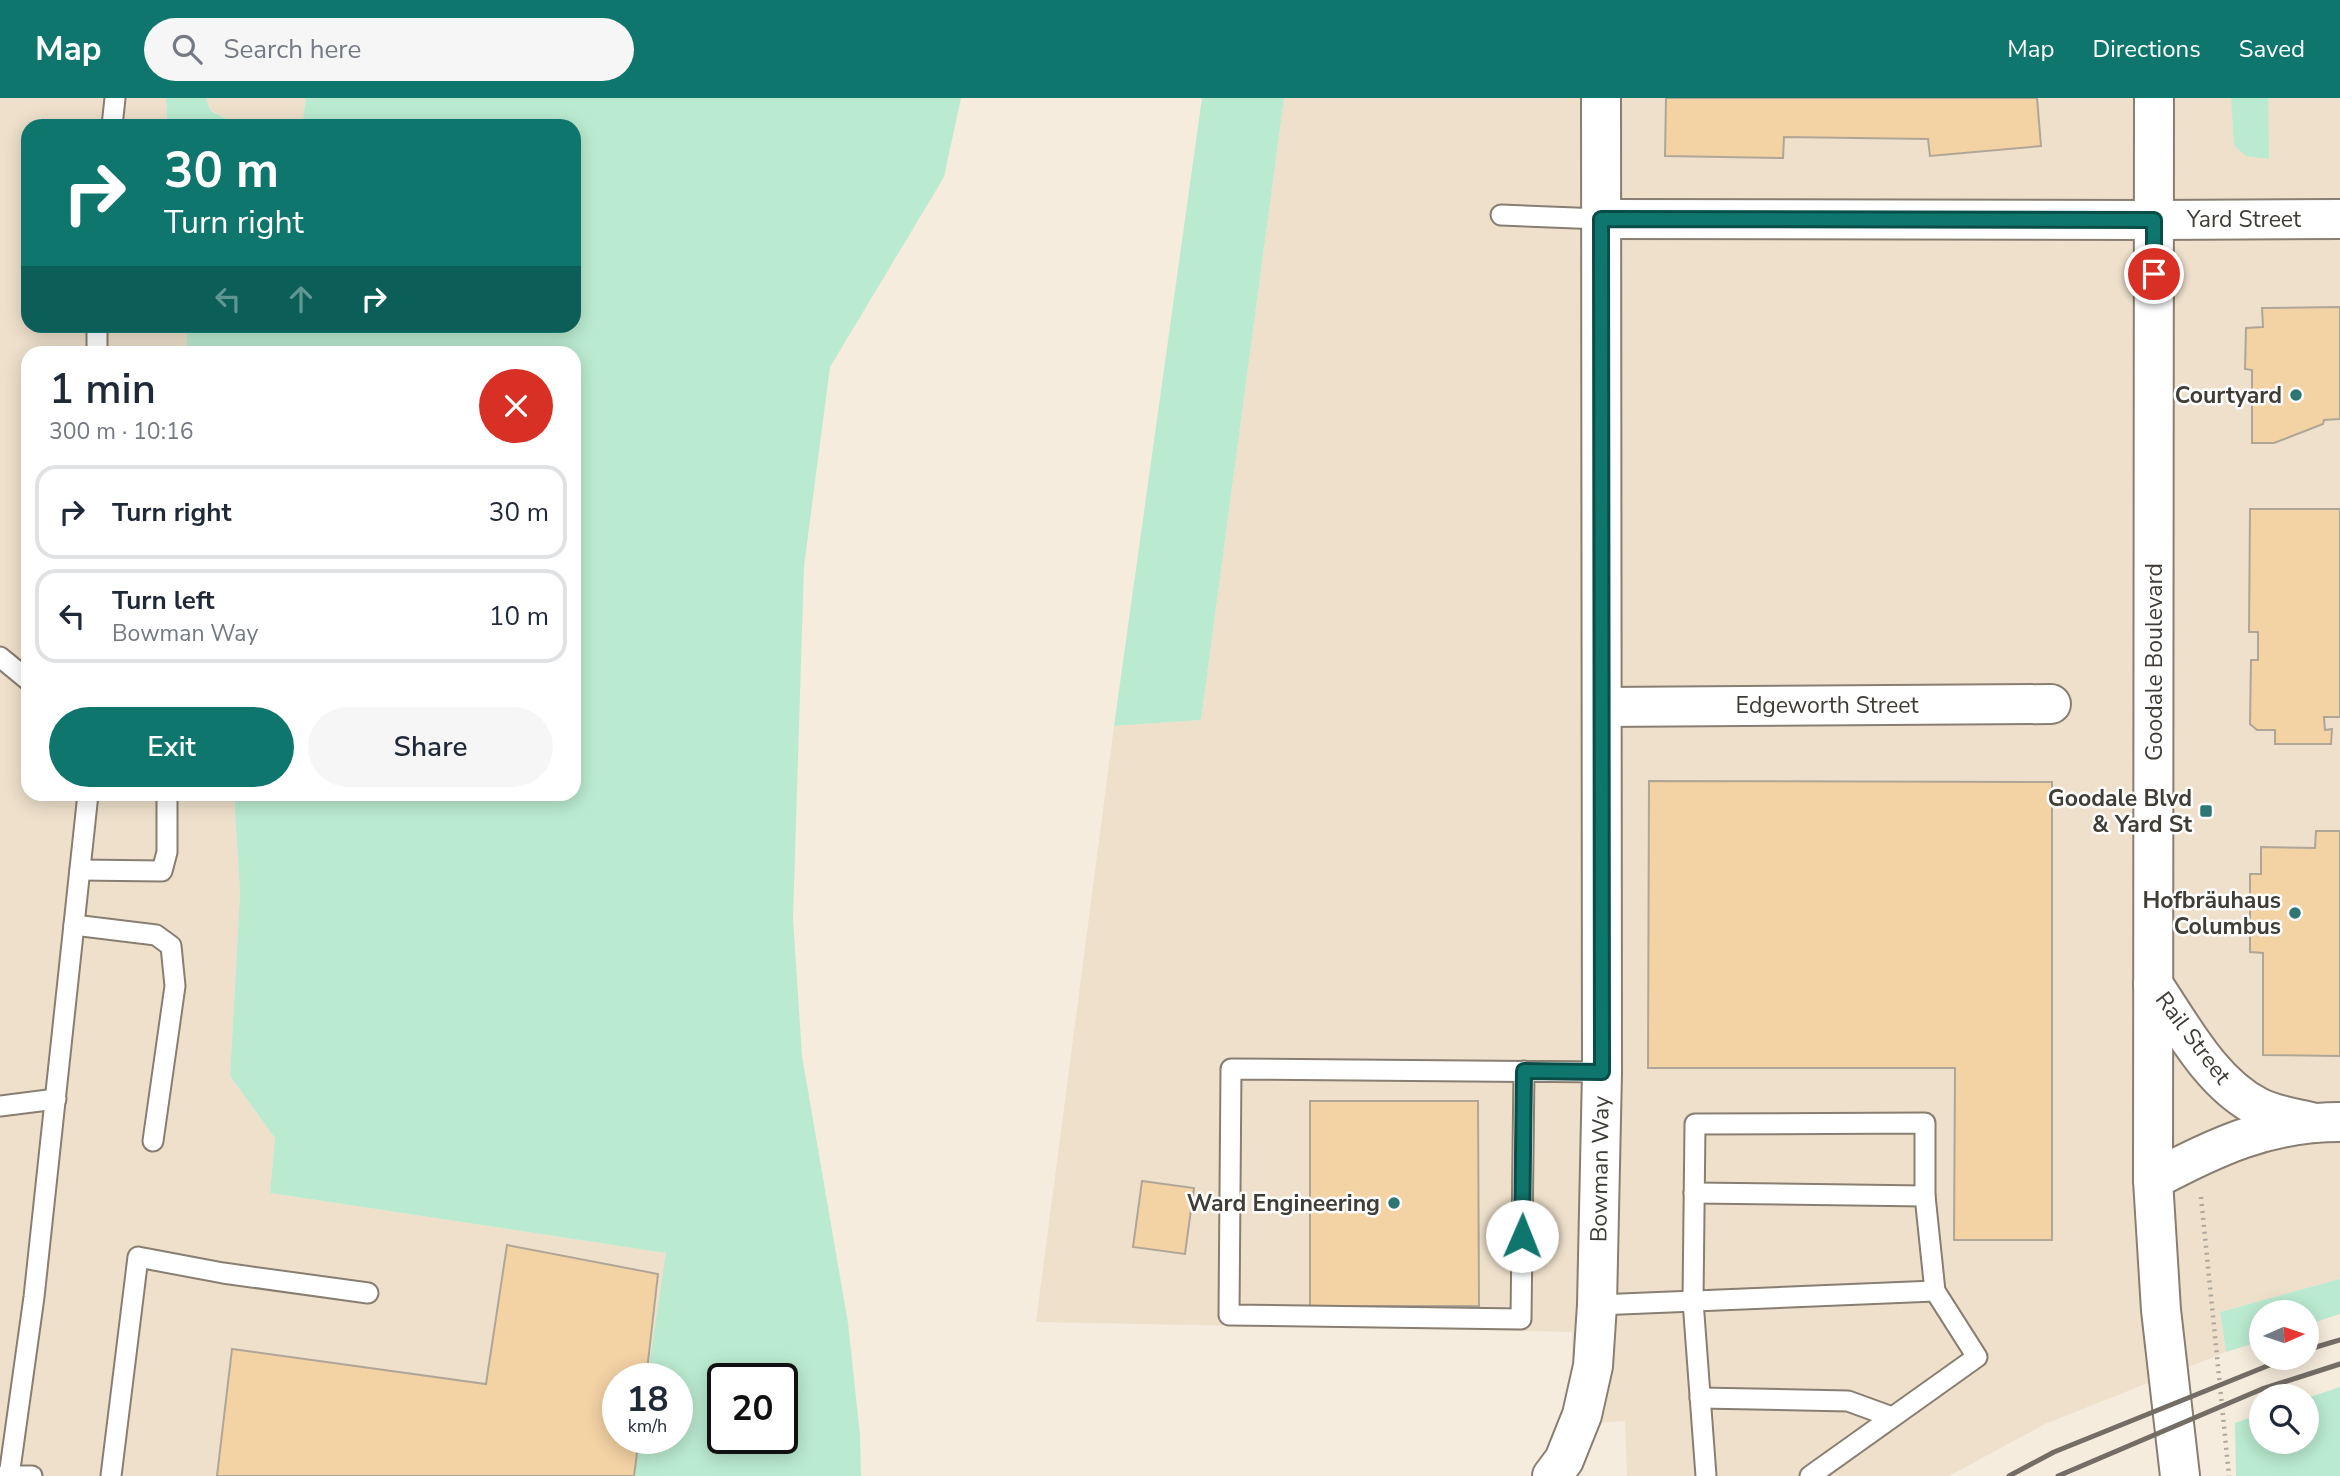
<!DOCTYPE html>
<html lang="en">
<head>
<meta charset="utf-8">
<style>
  :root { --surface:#fff; --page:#f6f6f7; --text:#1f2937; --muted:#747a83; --line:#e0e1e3; --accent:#0f766e }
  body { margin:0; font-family:"Nunito Sans",sans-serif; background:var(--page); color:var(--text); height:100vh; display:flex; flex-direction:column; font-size:26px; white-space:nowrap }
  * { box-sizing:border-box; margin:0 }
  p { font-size:23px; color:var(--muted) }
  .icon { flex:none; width:38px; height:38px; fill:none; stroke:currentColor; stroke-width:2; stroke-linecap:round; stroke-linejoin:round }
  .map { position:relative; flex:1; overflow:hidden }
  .side { position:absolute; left:21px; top:248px; width:560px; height:455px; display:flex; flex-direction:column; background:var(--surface); border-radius:21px; box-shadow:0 4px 18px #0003 }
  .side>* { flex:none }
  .banner { position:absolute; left:21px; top:21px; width:560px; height:214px; border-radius:21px; box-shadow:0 4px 18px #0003; background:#0f766e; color:#fff; overflow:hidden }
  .needle { width:46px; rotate:87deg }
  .controls { position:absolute; left:2249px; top:1202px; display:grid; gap:14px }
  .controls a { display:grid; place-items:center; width:70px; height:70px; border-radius:50%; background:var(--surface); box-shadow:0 4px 18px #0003; font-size:35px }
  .speed { position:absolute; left:602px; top:1265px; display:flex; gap:14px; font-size:35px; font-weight:700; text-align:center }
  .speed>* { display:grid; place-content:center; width:91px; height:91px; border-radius:50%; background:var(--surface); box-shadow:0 4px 18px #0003; line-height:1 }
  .speed small { font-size:18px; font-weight:400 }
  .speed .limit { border:4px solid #111; border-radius:10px; background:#fff; color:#111 }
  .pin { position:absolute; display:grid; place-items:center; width:60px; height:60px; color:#fff; margin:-30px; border:4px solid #fff; border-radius:50%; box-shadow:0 2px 7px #0007 }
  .me { position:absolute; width:77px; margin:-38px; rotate:1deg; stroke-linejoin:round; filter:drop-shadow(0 0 5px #0008) }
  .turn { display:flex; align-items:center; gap:24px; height:147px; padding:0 28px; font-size:32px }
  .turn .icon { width:91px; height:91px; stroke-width:2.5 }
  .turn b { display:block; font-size:49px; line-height:60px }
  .lanes { display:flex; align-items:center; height:66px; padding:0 28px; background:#0003; justify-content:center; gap:35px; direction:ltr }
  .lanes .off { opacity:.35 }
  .round { display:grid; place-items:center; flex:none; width:74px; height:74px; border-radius:37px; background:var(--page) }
  .overview { display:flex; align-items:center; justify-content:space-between; height:119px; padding:0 28px }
  h1 { font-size:42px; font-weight:600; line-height:52px }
  .button { display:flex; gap:14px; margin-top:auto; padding:14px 28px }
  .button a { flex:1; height:80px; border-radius:42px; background:var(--accent); color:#fff; font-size:28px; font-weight:600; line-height:80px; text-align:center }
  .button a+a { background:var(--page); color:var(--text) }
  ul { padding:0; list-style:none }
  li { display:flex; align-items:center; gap:21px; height:94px; margin:0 14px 10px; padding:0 14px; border:4px solid var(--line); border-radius:21px }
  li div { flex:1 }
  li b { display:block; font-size:26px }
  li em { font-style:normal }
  header { display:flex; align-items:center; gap:42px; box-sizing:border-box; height:98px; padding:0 35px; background:var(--accent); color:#fff }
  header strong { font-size:33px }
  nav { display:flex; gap:38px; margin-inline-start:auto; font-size:24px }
  .search { width:490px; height:63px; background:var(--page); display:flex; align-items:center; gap:18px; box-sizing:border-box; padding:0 24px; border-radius:38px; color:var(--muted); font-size:26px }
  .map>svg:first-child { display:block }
  .built { fill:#eee0cb }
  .green { fill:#baebd0; fill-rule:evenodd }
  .building { fill:#f3d2a4; stroke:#b0a698; stroke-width:2 }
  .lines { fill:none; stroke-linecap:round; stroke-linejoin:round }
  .service-casing { stroke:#887e71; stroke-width:23 }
  .minor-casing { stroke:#887e71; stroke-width:42 }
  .tertiary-casing { stroke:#887e71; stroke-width:42 }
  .secondary-casing { stroke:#887e71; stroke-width:42 }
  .path { stroke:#afa89c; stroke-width:4.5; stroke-dasharray:2 5; stroke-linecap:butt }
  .service { stroke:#fff; stroke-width:19 }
  .minor { stroke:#fff; stroke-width:38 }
  .tertiary { stroke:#fff; stroke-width:38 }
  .secondary { stroke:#fff; stroke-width:38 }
  .rail { stroke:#736d65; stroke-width:5 }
  .route-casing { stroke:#0a4d48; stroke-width:18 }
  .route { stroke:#0f766e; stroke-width:12 }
  .poi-dot { fill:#2d7672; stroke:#fff; stroke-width:2.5 }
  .labels { text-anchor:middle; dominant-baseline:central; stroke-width:5; stroke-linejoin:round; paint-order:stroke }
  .street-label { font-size:23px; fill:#403c36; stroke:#fff }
  .poi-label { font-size:23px; font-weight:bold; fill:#403c36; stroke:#fff; text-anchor:end }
</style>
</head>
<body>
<header>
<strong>Map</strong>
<div class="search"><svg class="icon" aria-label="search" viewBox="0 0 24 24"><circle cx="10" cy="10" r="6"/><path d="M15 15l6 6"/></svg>Search here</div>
<nav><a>Map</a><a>Directions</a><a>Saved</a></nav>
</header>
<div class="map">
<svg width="2340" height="1378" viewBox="0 0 2340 1378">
  <rect width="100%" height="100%" fill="#f6ecdd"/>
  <g class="built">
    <path d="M 0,0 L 166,0 L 167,28 L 28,28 L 28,228 L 189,229 L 186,255 L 28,256 L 28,696 L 234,697 L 240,795 L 230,978 L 275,1040 L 270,1095 L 667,1155 L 647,1281 L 618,1281 L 618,1340 L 639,1341 L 634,1378 L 0,1378 Z"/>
    <path d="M 206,0 L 306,0 L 302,28 L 241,28 L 211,12 Z"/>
    <path d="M 1284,0 L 2340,0 L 2340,1181 L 2220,1214 L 2226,1254 L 2045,1326 L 1949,1378 L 1627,1378 L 1625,1323 L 1573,1327 L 1572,1234 L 1036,1224 L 1114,628 L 1201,622 Z"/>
  </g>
  <g class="green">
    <path d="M 166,0 L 206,0 L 211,13 L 241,28 L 167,28 Z"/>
    <path d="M 306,0 L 961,0 L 944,79 L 830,269 L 804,468 L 793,820 L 802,958 L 848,1225 L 860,1337 L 861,1378 L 634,1378 L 639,1341 L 677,1340 L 677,1281 L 647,1281 L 666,1155 L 270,1095 L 275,1040 L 230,978 L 240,795 L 234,697 L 574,696 L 574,256 L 186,255 L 188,228 L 574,228 L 574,28 L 302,28 ZM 723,1281 L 782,1281 L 782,1340 L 723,1340 Z"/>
    <path d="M 1202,0 L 1284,0 L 1201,622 L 1114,628 Z"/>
    <path d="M 2231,0 L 2268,0 L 2269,61 L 2246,58 L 2234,47 Z"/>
    <path d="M 2340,1181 L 2340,1216 L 2307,1227 L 2306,1214 L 2261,1214 L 2261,1243 L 2226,1254 L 2220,1214 Z"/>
    <path d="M 2340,1289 L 2340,1378 L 2236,1378 L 2235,1325 L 2261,1316 L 2261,1344 L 2306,1344 L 2307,1300 Z"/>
  </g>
  <g class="building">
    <path d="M 1666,0 L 2037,0 L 2041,48 L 1930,58 L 1928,41 L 1784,39 L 1783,60 L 1665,58 Z"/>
    <path d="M 2340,209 L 2340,321 L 2324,322 L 2323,326 L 2274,345 L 2252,345 L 2252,272 L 2245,271 L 2246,230 L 2263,229 L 2262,210 Z"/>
    <path d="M 2250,411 L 2340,411 L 2340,619 L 2324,619 L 2325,632 L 2332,631 L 2331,646 L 2275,646 L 2275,632 L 2257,632 L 2250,626 L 2251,562 L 2258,562 L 2258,534 L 2249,534 Z"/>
    <path d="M 1649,683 L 2052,684 L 2052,1142 L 1954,1142 L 1955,970 L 1648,970 Z"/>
    <path d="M 2316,733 L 2340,733 L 2340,958 L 2263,957 L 2263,855 L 2250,854 L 2250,776 L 2261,776 L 2261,749 L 2315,750 Z"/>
    <path d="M 1310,1003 L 1478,1003 L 1479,1208 L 1310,1208 Z"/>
    <path d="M 1142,1083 L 1194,1090 L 1185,1156 L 1133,1149 Z"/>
    <path d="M 507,1147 L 658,1176 L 646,1281 L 618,1281 L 618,1340 L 639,1340 L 634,1378 L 217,1378 L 232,1251 L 486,1286 Z"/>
  </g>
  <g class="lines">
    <defs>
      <g id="service">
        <path d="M 112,28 L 115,0"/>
        <path d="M 1501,117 L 1601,121"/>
        <path d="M 97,256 L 97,228"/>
        <path d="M 0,559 L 28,582"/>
        <path d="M 80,772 L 162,773 L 167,754 L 167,696"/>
        <path d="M 74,827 L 156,837 L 171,848 L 175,888 L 153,1043"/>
        <path d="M 1524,973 L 1521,1221 L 1229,1217 L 1231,971 L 1602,974"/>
        <path d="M 0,1008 L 56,1001"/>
        <path d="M 1694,1095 L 1925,1098"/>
        <path d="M 1597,1207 L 1935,1193"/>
        <path d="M 1700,1300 L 1848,1303 L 1892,1319"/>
        <path d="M 3,1378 L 32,1378"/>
        <path d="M 9,1378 L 34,1199 L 88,696"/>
        <path d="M 111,1378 L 138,1159 L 223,1175 L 368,1195"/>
        <path d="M 1706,1378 L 1693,1203 L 1695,1026 L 1925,1025 L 1925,1098 L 1935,1193 L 1977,1259 L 1810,1378"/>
      </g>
      <g id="minor">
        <path d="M 1601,121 L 2154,122"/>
        <path d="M 1602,609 L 2051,606"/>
        <path d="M 2153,886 C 2182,929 2211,985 2258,1009 C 2273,1017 2294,1020 2311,1024"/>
        <path d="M 2153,1082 C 2215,1049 2268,1024 2340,1024"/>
        <path d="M 1552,1378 L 1564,1362 L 1582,1317 L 1593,1268 L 1597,1207 L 1602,974 L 1601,0"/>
      </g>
      <path id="tertiary" d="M 2154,122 L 2340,121"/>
      <path id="secondary" d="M 2154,0 L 2153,1082 L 2161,1212 L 2180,1378"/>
    </defs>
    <use href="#service" class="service-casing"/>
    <use href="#minor" class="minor-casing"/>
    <use href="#tertiary" class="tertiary-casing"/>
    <use href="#secondary" class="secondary-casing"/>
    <path class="path" d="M 2201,1099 L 2229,1378"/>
    <use href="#service" class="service"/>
    <use href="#minor" class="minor"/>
    <use href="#tertiary" class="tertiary"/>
    <use href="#secondary" class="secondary"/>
    <g class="rail">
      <path d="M 2306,1252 L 2340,1242"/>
      <path d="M 2009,1378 L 2054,1354 L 2287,1260"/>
      <path d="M 2058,1378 L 2262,1291 L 2340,1266"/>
    </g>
  </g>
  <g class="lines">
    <defs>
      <path id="route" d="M 1522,1138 L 1524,973 L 1602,974 L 1601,121 L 2154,122 L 2154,176"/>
    </defs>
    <use href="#route" class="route-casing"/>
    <use href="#route" class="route"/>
  </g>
  <g class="poi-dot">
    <circle cx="2296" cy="297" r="7"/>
    <rect x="2199" y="706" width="14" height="14" rx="3.5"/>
    <circle cx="2295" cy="815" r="7"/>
    <circle cx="1394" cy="1105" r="7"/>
  </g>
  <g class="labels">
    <g class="street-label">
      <text x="2244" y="121">Yard Street</text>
      <text transform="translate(2154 564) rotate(-90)">Goodale Boulevard</text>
      <text x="1827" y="607">Edgeworth Street</text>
      <text transform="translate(2193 940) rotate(53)">Rail Street</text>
      <text transform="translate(1600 1071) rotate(-89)">Bowman Way</text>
    </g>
    <g class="poi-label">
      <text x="2282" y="297">Courtyard</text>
      <text x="2192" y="700">Goodale Blvd<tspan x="2192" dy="26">&amp; Yard St</tspan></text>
      <text x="2281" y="802">Hofbräuhaus<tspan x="2281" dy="26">Columbus</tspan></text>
      <text x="1380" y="1105">Ward Engineering</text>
    </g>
  </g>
</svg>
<div class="controls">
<a><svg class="needle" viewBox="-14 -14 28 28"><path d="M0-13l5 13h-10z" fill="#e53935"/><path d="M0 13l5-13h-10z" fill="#747a83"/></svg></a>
<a><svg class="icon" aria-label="search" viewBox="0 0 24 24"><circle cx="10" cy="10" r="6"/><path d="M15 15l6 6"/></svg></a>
</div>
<div class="speed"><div>18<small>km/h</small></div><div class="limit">20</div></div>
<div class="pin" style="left:2154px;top:176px;background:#d93025"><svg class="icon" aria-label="arrive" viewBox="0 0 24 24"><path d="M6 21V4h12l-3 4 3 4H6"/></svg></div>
<svg class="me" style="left:1522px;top:1138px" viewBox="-20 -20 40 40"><circle r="19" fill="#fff"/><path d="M0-13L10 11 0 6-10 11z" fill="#0f766e"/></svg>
<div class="banner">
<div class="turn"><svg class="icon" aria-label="right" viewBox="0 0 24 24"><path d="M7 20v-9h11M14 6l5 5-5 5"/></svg><div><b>30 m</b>Turn right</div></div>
<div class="lanes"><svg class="icon off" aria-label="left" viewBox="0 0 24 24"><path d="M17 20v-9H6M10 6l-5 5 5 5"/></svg><svg class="icon off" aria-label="ahead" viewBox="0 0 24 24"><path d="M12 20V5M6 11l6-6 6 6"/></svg><svg class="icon" aria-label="right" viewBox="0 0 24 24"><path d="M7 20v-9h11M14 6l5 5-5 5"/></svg></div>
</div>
<section class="side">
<div class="overview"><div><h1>1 min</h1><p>300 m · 10:16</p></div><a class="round" style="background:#d93025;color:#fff"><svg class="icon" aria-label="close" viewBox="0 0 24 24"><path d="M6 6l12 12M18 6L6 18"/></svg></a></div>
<ul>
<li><svg class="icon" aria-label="right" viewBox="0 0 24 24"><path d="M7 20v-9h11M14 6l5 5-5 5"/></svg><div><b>Turn right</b></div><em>30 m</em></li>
<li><svg class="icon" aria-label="left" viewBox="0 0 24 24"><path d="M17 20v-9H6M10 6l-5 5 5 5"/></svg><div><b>Turn left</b><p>Bowman Way</p></div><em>10 m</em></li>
</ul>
<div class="button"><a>Exit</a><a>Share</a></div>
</section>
</div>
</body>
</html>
